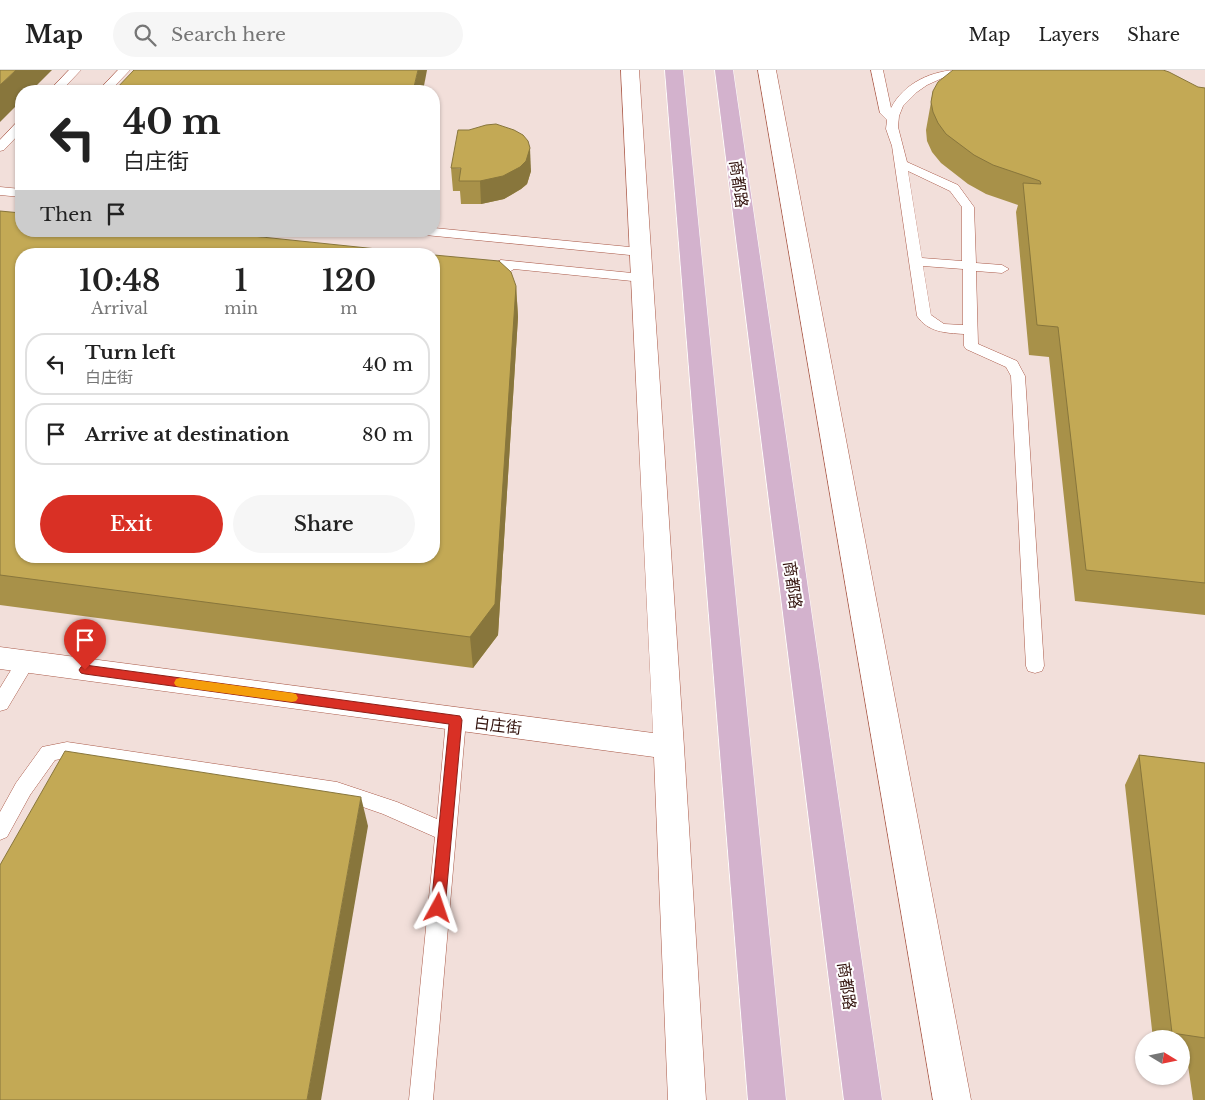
<!DOCTYPE html>
<html lang="en">
<head>
<meta charset="utf-8">
<style>
  :root { --surface:#fff; --page:#f6f6f6; --text:#222; --muted:#767676; --line:#e0e0e0; --accent:#d93025 }
  body { margin:0; font-family:"Libre Baskerville","Noto Sans SC",serif; background:var(--page); color:var(--text); height:100vh; display:flex; flex-direction:column; font-size:19px; white-space:nowrap }
  * { box-sizing:border-box; margin:0 }
  p { font-size:16px; color:var(--muted) }
  .icon { flex:none; width:28px; height:28px; fill:none; stroke:currentColor; stroke-width:2; stroke-linecap:round; stroke-linejoin:round }
  .map { position:relative; flex:1; overflow:hidden }
  .panel { position:absolute; left:15px; top:178px; width:425px; height:315px; display:flex; flex-direction:column; background:var(--surface); border-radius:20px; box-shadow:0 1px 4px #0004 }
  .panel>* { flex:none }
  .top-card { position:absolute; left:15px; top:15px; width:425px; height:152px; border-radius:20px; box-shadow:0 1px 4px #0004; background:#fff; color:var(--text); overflow:hidden }
  .needle { width:32px; rotate:100deg }
  .controls { position:absolute; left:1135px; top:960px; display:grid; gap:10px }
  .controls a { display:grid; place-items:center; width:55px; height:55px; border-radius:50%; background:var(--surface); box-shadow:0 1px 4px #0004; font-size:25px }
  .pin { position:absolute; display:grid; place-items:center; width:42px; height:42px; color:#fff; margin:-51px -21px; border-radius:50% 50% 50% 0; rotate:-45deg; box-shadow:0 0 5px #0007 }
  .pin .icon { rotate:45deg }
  .me { position:absolute; width:55px; margin:-28px; rotate:5deg; stroke-linejoin:round; filter:drop-shadow(0 0 4px #0008) }
  .turn { display:flex; align-items:center; gap:18px; height:105px; padding:0 25px; font-size:22px }
  .turn .icon { width:65px; height:65px; stroke-width:2.5 }
  .turn b { display:block; font-size:35px; line-height:42px }
  .then { display:flex; align-items:center; height:48px; padding:0 25px; background:#0003; gap:10px; font-size:19px }
  .eta { display:flex; justify-content:space-evenly; align-items:center; height:85px; text-align:center }
  .eta b { font-size:30px; font-weight:600; line-height:35px }
  .action { display:flex; gap:10px; margin-top:auto; padding:10px 25px }
  .action a { flex:1; height:58px; border-radius:30px; background:var(--accent); color:#fff; font-size:20px; font-weight:600; line-height:58px; text-align:center }
  .action a+a { background:var(--page); color:var(--text) }
  ul { padding:0; list-style:none }
  li { display:flex; align-items:center; gap:15px; height:62px; margin:0 10px 8px; padding:0 15px; border:2px solid var(--line); border-radius:20px }
  li div { flex:1 }
  li b { display:block; font-size:19px }
  li em { font-style:normal }
  header { display:flex; align-items:center; gap:30px; box-sizing:border-box; height:70px; padding:0 25px; background:var(--surface); border-bottom:1px solid var(--line) }
  header strong { font-size:24px }
  nav { display:flex; gap:28px; margin-inline-start:auto; font-size:18px }
  .search { width:350px; height:45px; background:var(--page); display:flex; align-items:center; gap:12px; box-sizing:border-box; padding:0 18px; border-radius:28px; color:var(--muted); font-size:19px }
  .map>svg:first-child { display:block }
  .lines { fill:none; stroke-linecap:round; stroke-linejoin:round }
  .lane-casing { stroke:#ab5b4a; stroke-width:1 }
  .street-casing { stroke:#ab5b4a; stroke-width:1 }
  .primary-casing { stroke:#fff; stroke-width:1 }
  .lane { fill:#fff; fill-rule:evenodd }
  .street { fill:#fff; fill-rule:evenodd }
  .primary { fill:#d3b2cd; fill-rule:evenodd }
  .wall { fill:#a89149 }
  .shaded-wall { fill:#88763c }
  .building { fill:#c3a955; stroke:#88763c }
  .route { fill:#d93025; stroke:#8d1f18 }
  .slow { fill:#f59e0b }
  .labels { text-anchor:middle; dominant-baseline:central; stroke-width:4; stroke-linejoin:round; paint-order:stroke }
  .street-label { font-size:16px; fill:#33130d; stroke:#fff }
</style>
</head>
<body>
<header>
<strong>Map</strong>
<div class="search"><svg class="icon" aria-label="search" viewBox="0 0 24 24"><circle cx="10" cy="10" r="6"/><path d="M15 15l6 6"/></svg>Search here</div>
<nav><a>Map</a><a>Layers</a><a>Share</a></nav>
</header>
<div class="map">
<svg width="1205" height="1030" viewBox="0 0 1205 1030">
  <rect width="100%" height="100%" fill="#f2dfda"/>
  <g class="lines">
    <defs>
      <g id="lane">
        <path d="M 69,0 L 81,0 L 61,21 L 49,21 Z"/>
        <path d="M 118,0 L 130,0 L 110,21 L 98,21 Z"/>
        <path d="M 871,0 L 883,0 L 891,38 C 904,13 932,0 960,0 L 927,15 L 917,22 L 903,36 L 899,46 L 898,57 L 907,92 L 958,115 L 974,137 L 976,193 L 1002,195 L 1009,199 L 1002,203 L 976,201 L 978,274 L 1017,291 L 1025,306 L 1044,596 L 1042,601 L 1035,603 L 1028,601 L 1026,596 L 1011,306 L 1006,297 L 966,279 L 964,276 L 964,264 C 945,263 928,262 917,246 L 892,76 L 886,59 L 887,50 L 880,43 ZM 908,101 L 950,121 L 962,137 L 962,191 L 922,188 ZM 923,196 L 963,199 L 963,255 L 944,254 L 931,245 Z"/>
        <path d="M 17,52 L 21,52 L 21,62 L 4,80 L 0,81 L 0,70 Z"/>
        <path d="M 0,117 L 21,119 L 21,127 L 0,125 Z"/>
        <path d="M 434,158 L 640,178 L 647,182 L 640,186 L 425,165 L 419,161 L 434,161 Z"/>
        <path d="M 501,190 L 642,204 L 649,208 L 642,212 L 514,199 L 500,208 L 494,216 L 484,216 L 482,213 C 487,206 491,202 498,197 L 494,194 Z"/>
        <path d="M 26,585 L 33,587 L 35,592 L 7,639 L 0,641 L 0,618 L 19,587 Z"/>
        <path d="M 456,642 L 463,645 L 466,650 L 433,1030 L 409,1030 L 435,767 L 383,744 L 337,728 L 67,688 L 55,690 L 30,725 L 7,767 L 0,770 L 0,742 L 16,713 L 42,677 L 67,672 L 337,712 L 397,732 L 437,749 L 446,650 L 449,645 Z"/>
      </g>
      <g id="street">
        <path d="M 621,0 L 639,0 L 684,677 L 706,1030 L 668,1030 L 654,687 L 0,599 L 0,577 L 653,663 Z"/>
        <path d="M 758,0 L 776,0 L 971,1030 L 933,1030 Z"/>
      </g>
      <g id="primary">
        <path d="M 665,0 L 683,0 L 786,1030 L 748,1030 Z"/>
        <path d="M 715,0 L 733,0 L 882,1030 L 844,1030 Z"/>
      </g>
    </defs>
    <use href="#lane" class="lane-casing"/>
    <use href="#street" class="street-casing"/>
    <use href="#primary" class="primary-casing"/>
    <use href="#lane" class="lane"/>
    <use href="#street" class="street"/>
    <use href="#primary" class="primary"/>
  </g>
  <g class="wall">
    <path d="M 1198,17 L 1205,18 L 1205,545 L 1075,531 L 1049,287 L 1029,285 L 1016,142 L 1018,135 L 986,124 L 968,114 L 941,93 L 932,82 L 927,71 L 926,60 L 933,21 Z"/>
    <path d="M 451,98 L 531,101 L 527,114 L 521,119 L 504,129 L 481,134 L 461,134 L 460,121 L 453,121 Z"/>
    <path d="M 0,141 L 516,216 L 518,247 L 498,565 L 473,598 L 0,535 Z"/>
    <path d="M 1139,685 L 1205,693 L 1205,1030 L 1193,1030 L 1188,995 L 1181,994 L 1181,969 L 1153,969 L 1125,715 Z"/>
  </g>
  <g class="shaded-wall">
    <path d="M 16,0 L 52,0 L 31,21 L 21,21 L 21,31 L 0,52 L 0,15 Z"/>
    <path d="M 418,0 L 427,0 L 423,21 L 413,21 Z"/>
    <path d="M 530,78 L 531,101 L 527,114 L 521,119 L 504,129 L 481,134 L 480,111 Z"/>
    <path d="M 516,216 L 518,247 L 498,565 L 473,598 L 470,567 Z"/>
    <path d="M 361,727 L 368,756 L 321,1030 L 307,1030 Z"/>
  </g>
  <g class="building">
    <path d="M 0,0 L 16,0 L 0,15 Z"/>
    <path d="M 134,0 L 418,0 L 413,21 L 114,21 Z"/>
    <path d="M 953,0 L 1163,0 L 1169,2 L 1198,17 L 1205,18 L 1205,513 L 1086,500 L 1058,257 L 1037,255 L 1023,113 L 1041,114 L 1040,111 L 993,95 L 974,85 L 946,64 L 938,53 L 933,42 L 931,32 L 933,21 L 938,12 Z"/>
    <path d="M 496,54 L 514,60 L 523,65 L 528,71 L 530,78 L 526,91 L 520,97 L 503,106 L 480,111 L 459,111 L 461,98 L 451,98 L 458,60 L 469,60 L 486,55 Z"/>
    <path d="M 0,141 L 21,143 L 21,161 L 204,161 L 425,184 L 21,184 L 21,486 L 434,486 L 434,185 L 499,191 L 511,202 L 516,216 L 495,534 L 470,567 L 0,505 Z"/>
    <path d="M 65,681 L 361,727 L 307,1030 L 0,1030 L 0,795 Z"/>
    <path d="M 1139,685 L 1205,693 L 1205,968 L 1172,963 Z"/>
  </g>
  <path class="route" d="M 85,595 L 460,646 L 462,650 L 445,838 L 443,843 L 438,844 L 433,843 L 431,838 L 449,654 L 85,604 L 81,603 L 79,600 L 81,597 Z"/>
  <path class="slow" d="M 180,608 L 292,623 L 296,624 L 298,628 L 296,631 L 292,632 L 180,617 L 176,616 L 174,613 L 176,609 Z"/>
  <g class="labels">
    <g class="street-label">
      <text transform="translate(739 114) rotate(82)">商都路</text>
      <text transform="translate(793 515) rotate(82)">商都路</text>
      <text transform="translate(498 655) rotate(7)">白庄街</text>
      <text transform="translate(847 916) rotate(82)">商都路</text>
    </g>
  </g>
</svg>
<div class="controls">
<a><svg class="needle" viewBox="-14 -14 28 28"><path d="M0-13l5 13h-10z" fill="#e53935"/><path d="M0 13l5-13h-10z" fill="#767676"/></svg></a>
</div>
<div class="pin" style="left:85px;top:600px;background:#d93025"><svg class="icon" aria-label="arrive" viewBox="0 0 24 24"><path d="M6 21V4h12l-3 4 3 4H6"/></svg></div>
<svg class="me" style="left:438px;top:838px" viewBox="-20 -20 40 40"><path d="M0-17L14 15 0 8-14 15z" fill="#d93025" stroke="#fff" stroke-width="4"/></svg>
<div class="top-card">
<div class="turn"><svg class="icon" aria-label="left" viewBox="0 0 24 24"><path d="M17 20v-9H6M10 6l-5 5 5 5"/></svg><div><b>40 m</b>白庄街</div></div>
<div class="then">Then<svg class="icon" aria-label="arrive" viewBox="0 0 24 24"><path d="M6 21V4h12l-3 4 3 4H6"/></svg></div>
</div>
<section class="panel">
<div class="eta">
<div><b>10:48</b><p>Arrival</p></div>
<div><b>1</b><p>min</p></div>
<div><b>120</b><p>m</p></div>
</div>
<ul>
<li><svg class="icon" aria-label="left" viewBox="0 0 24 24"><path d="M17 20v-9H6M10 6l-5 5 5 5"/></svg><div><b>Turn left</b><p>白庄街</p></div><em>40 m</em></li>
<li><svg class="icon" aria-label="arrive" viewBox="0 0 24 24"><path d="M6 21V4h12l-3 4 3 4H6"/></svg><div><b>Arrive at destination</b></div><em>80 m</em></li>
</ul>
<div class="action"><a>Exit</a><a>Share</a></div>
</section>
</div>
</body>
</html>
